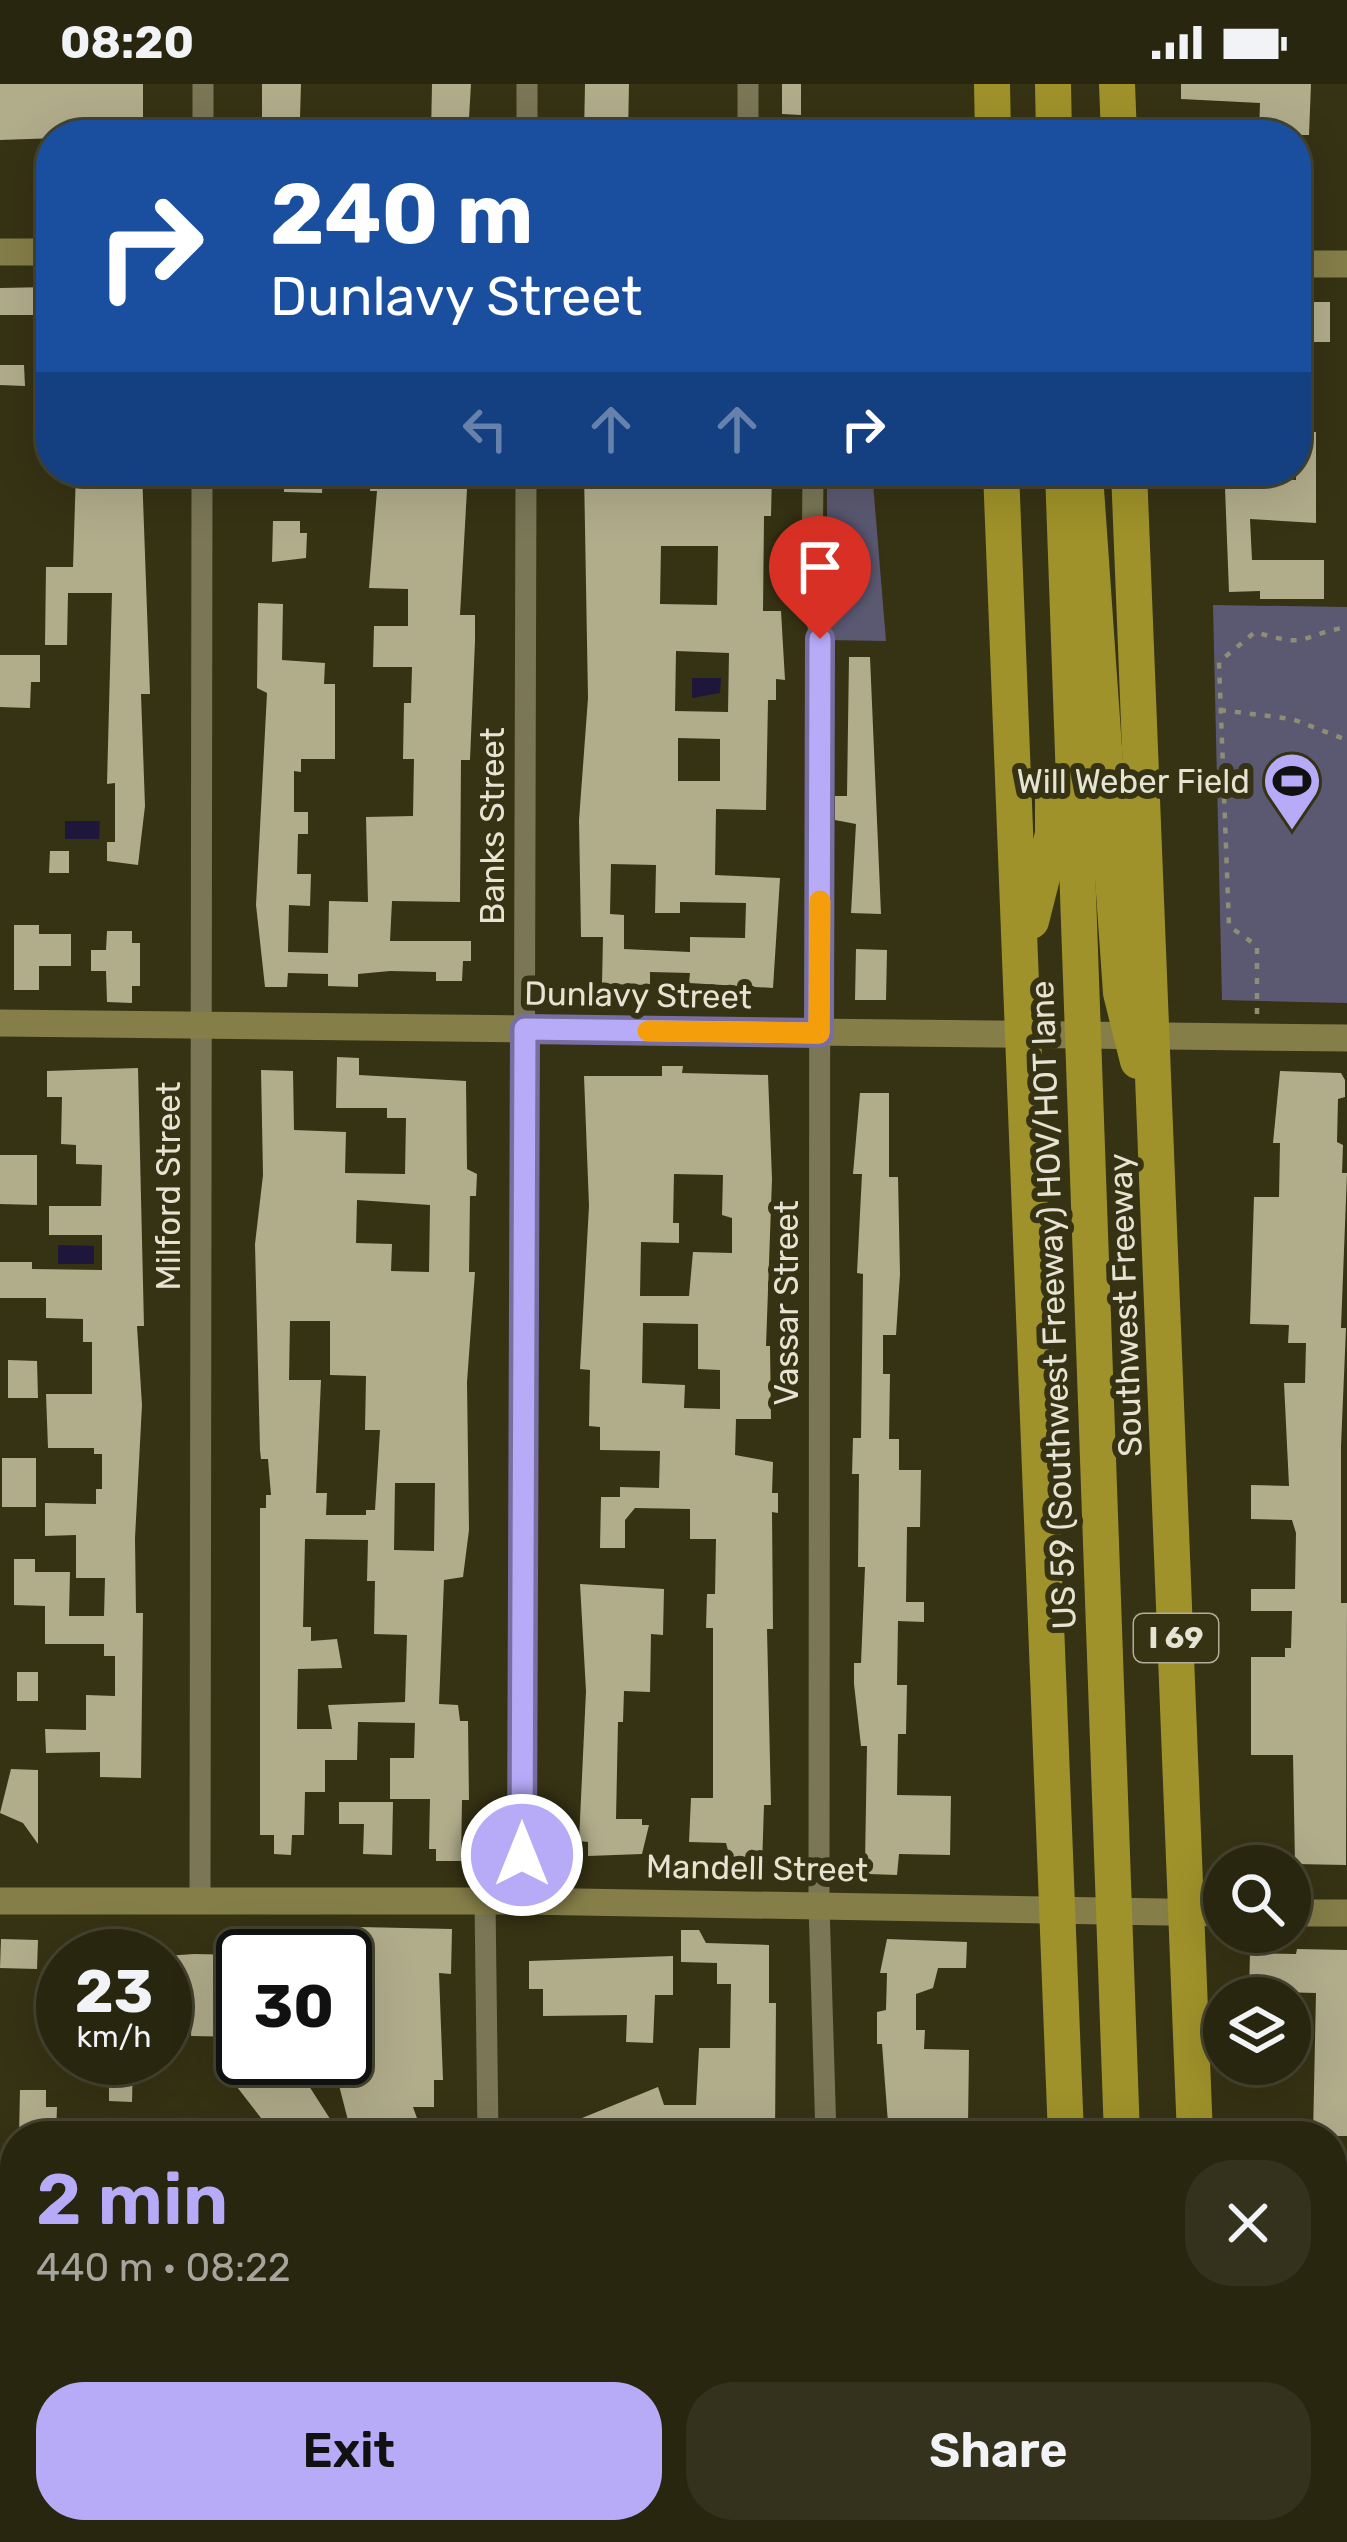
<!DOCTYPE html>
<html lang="en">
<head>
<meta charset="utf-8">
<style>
  :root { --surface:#28260f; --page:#34321d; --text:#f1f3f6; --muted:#a5a59e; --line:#44432f; --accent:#b7abf8 }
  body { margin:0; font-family:Rubik,sans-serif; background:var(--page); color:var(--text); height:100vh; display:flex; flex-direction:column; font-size:45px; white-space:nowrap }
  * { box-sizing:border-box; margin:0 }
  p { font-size:39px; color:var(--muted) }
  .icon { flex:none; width:66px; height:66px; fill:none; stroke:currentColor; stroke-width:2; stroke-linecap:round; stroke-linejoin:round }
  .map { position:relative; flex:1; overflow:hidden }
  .side { position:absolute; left:0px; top:2037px; width:1347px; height:423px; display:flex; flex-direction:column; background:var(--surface); border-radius:48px 48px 0 0; box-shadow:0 12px 48px #0002,0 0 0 3px var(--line) }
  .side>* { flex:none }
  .hud { position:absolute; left:36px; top:36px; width:1275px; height:366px; border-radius:48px; box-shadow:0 12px 48px #0002,0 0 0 3px var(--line); background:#1a4fa0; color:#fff; overflow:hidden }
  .tools { position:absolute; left:1203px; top:1761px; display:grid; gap:24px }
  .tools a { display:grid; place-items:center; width:108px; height:108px; border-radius:50%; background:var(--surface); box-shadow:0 12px 48px #0002,0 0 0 3px var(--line); font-size:60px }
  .speed { position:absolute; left:36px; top:1845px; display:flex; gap:24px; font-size:60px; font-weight:700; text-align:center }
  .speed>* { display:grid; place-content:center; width:156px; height:156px; border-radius:50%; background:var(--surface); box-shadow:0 12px 48px #0002,0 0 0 3px var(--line); line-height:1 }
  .speed small { font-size:30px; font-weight:400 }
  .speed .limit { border:6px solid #111; border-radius:18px; background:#fff; color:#111 }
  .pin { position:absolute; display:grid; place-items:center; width:102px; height:102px; color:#fff; margin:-123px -51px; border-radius:50% 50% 50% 0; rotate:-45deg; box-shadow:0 0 12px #0007 }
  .pin .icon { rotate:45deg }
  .me { position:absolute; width:132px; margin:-66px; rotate:0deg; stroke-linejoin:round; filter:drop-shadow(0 0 9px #0008) }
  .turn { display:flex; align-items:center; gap:42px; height:252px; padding:0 36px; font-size:54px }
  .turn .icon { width:156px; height:156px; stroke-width:2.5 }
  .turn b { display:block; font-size:84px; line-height:102px }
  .lanes { display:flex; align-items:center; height:114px; padding:0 36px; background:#0003; justify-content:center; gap:60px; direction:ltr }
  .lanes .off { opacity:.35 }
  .round { display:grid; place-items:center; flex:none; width:126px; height:126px; border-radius:48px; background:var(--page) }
  .head { display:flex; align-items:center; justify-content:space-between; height:204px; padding:0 36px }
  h1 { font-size:72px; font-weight:600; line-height:90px; color:var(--accent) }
  .action { display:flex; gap:24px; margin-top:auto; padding:24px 36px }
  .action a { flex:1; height:138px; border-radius:48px; background:var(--accent); color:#111; font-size:48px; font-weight:600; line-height:138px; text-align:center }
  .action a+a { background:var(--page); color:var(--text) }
  .status { display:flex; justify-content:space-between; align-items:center; height:84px; padding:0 60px; background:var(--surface); direction:ltr }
  .status svg { height:33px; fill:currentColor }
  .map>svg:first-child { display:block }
  .green { fill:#5b5872 }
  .water { fill:#1f173b }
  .building { fill:#b1ad8b; fill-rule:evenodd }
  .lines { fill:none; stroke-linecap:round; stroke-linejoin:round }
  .path { stroke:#908d76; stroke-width:4.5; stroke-dasharray:6 9; stroke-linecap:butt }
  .lane { stroke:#7a7656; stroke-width:10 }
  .street { stroke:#7a7656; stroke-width:21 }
  .secondary { stroke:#857e49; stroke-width:27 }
  .highway { stroke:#9f922a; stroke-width:36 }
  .route-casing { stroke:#776fa1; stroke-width:30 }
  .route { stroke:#b7abf8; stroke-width:21 }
  .slow { stroke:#f59e0b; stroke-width:21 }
  .labels { text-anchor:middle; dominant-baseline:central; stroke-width:12; stroke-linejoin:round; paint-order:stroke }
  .shield { fill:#363214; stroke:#b0ae99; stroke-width:3 }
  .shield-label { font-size:30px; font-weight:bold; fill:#e5e3d2 }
  .poi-label { font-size:33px; fill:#e5e3d2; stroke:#363214; text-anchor:end }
  .street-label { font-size:33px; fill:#e5e3d2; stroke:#363214 }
</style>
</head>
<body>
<div class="status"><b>08:20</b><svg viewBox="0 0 49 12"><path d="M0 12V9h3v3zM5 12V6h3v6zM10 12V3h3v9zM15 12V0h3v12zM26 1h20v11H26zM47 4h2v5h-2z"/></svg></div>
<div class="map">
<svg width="1347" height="2458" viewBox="0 0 1347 2458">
  <rect width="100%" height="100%" fill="#363214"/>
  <g class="green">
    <path d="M 827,387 L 872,387 L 886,557 L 827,556 Z"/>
    <path d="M 1213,521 L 1347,523 L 1347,919 L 1222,916 Z"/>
  </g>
  <g class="water">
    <path d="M 692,594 L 721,594 L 720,609 L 692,614 Z"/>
    <path d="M 65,737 L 100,737 L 99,755 L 65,755 Z"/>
    <path d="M 58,1161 L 94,1162 L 94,1180 L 58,1180 Z"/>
  </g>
  <g class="building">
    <path d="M 0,0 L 143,0 L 143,51 L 0,56 Z"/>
    <path d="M 262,0 L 301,0 L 300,33 L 331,33 L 330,51 L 262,51 Z"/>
    <path d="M 432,0 L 471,0 L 468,51 L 431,51 Z"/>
    <path d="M 585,0 L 629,0 L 628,51 L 584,51 Z"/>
    <path d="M 782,0 L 801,0 L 801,31 L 782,30 Z"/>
    <path d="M 1181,0 L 1311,0 L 1309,51 L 1259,51 L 1260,19 L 1181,15 Z"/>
    <path d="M 696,33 L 733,34 L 733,51 L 696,51 Z"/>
    <path d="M 51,203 L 51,231 L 0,231 L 0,204 Z"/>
    <rect x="1296" y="218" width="34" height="40"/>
    <path d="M 0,281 L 24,281 L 25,302 L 0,301 Z"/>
    <path d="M 1296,347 L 1316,348 L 1316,439 L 1250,435 L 1252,476 L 1324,476 L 1324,515 L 1260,515 L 1260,507 L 1229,508 L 1225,404 L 1254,403 L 1255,394 L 1296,396 Z"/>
    <path d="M 76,387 L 142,387 L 150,610 L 141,610 L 145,722 L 138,781 L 107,777 L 107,758 L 115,758 L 115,699 L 107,700 L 112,509 L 68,509 L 67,561 L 45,561 L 46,483 L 73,483 Z"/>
    <path d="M 284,387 L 323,387 L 322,409 L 284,408 Z"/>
    <path d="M 371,387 L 468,387 L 460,531 L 475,531 L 475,557 L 470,676 L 461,676 L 460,818 L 392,817 L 390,857 L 471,857 L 471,877 L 463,877 L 462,897 L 436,897 L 436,888 L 390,887 L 358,890 L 358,903 L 328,902 L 328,890 L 288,889 L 287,903 L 265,903 L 256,821 L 267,609 L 257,604 L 258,519 L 283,520 L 282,576 L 325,579 L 324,600 L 335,600 L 335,675 L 301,675 L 301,688 L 294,687 L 294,728 L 308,728 L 308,750 L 298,750 L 297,790 L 311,790 L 310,822 L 289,821 L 288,868 L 328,869 L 329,817 L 368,818 L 366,733 L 413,732 L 414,675 L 403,675 L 404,619 L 411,619 L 412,583 L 373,583 L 374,542 L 408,542 L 408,505 L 369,504 L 377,407 L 370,407 Z"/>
    <path d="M 584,387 L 680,387 L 679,403 L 723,404 L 723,389 L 772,390 L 771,432 L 764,432 L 763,527 L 781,527 L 785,596 L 776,595 L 776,616 L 768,616 L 766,726 L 716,725 L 715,791 L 780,794 L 773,904 L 689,899 L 690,889 L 650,888 L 650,901 L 602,900 L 603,853 L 581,853 L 579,736 L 588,614 ZM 661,462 L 718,462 L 717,521 L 660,520 ZM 676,567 L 729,569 L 728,628 L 675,627 ZM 678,654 L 720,655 L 720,697 L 678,697 ZM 611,780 L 656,781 L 655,829 L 680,829 L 680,818 L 746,819 L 745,854 L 690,853 L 690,868 L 624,865 L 624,831 L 610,830 Z"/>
    <path d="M 273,437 L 300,437 L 300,449 L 307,449 L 306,474 L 272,478 Z"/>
    <path d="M 0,571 L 40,571 L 40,598 L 31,598 L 30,624 L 0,623 Z"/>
    <path d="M 849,573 L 870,573 L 881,830 L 851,829 L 856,740 L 835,736 L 835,712 L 847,712 Z"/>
    <path d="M 50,767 L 69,767 L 69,789 L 49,789 Z"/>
    <path d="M 14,841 L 39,841 L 39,850 L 71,850 L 71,882 L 39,882 L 39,906 L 14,906 Z"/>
    <path d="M 107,847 L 132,847 L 132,859 L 140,859 L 140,902 L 132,902 L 132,919 L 107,918 L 106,887 L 91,887 L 91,866 L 106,866 Z"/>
    <path d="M 856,865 L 887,866 L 886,916 L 855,916 Z"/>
    <path d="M 337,973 L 359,974 L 359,991 L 466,997 L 467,1085 L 477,1090 L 476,1112 L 470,1112 L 469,1188 L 475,1188 L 467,1298 L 469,1446 L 463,1493 L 444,1496 L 439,1620 L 458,1621 L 460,1637 L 468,1637 L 469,1716 L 462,1716 L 461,1777 L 436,1777 L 436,1765 L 429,1765 L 430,1715 L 390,1715 L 390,1674 L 414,1674 L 415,1639 L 358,1638 L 357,1676 L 325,1676 L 325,1708 L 305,1708 L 304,1751 L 292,1751 L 291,1771 L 274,1770 L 274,1751 L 260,1751 L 260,1424 L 266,1424 L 266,1411 L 271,1411 L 268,1375 L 261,1375 L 260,1366 L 255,1160 L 263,1091 L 261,986 L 293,987 L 294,1046 L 346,1048 L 345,1089 L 405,1090 L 406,1034 L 387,1034 L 387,1024 L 336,1024 ZM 357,1116 L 430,1121 L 429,1188 L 391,1187 L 392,1160 L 356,1159 ZM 290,1237 L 330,1237 L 330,1291 L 366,1292 L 365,1346 L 380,1346 L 375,1426 L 366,1426 L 366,1431 L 326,1431 L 327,1409 L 316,1409 L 321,1296 L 289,1296 ZM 395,1399 L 435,1399 L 434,1467 L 394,1466 ZM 305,1455 L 368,1456 L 367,1497 L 375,1497 L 374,1550 L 407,1551 L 405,1618 L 328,1621 L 332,1645 L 297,1645 L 298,1585 L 342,1584 L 337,1555 L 311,1557 L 311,1543 L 303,1543 Z"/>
    <path d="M 662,982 L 683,982 L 682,989 L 768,991 L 772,1095 L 766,1262 L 770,1262 L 771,1335 L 736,1335 L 735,1371 L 773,1378 L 772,1409 L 778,1409 L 778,1429 L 772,1428 L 773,1545 L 767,1545 L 771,1721 L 764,1721 L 762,1782 L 741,1782 L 741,1774 L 730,1774 L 726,1759 L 689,1758 L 691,1714 L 713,1714 L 713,1544 L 706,1544 L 707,1510 L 715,1510 L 716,1455 L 690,1455 L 690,1425 L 635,1424 L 625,1436 L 625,1464 L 600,1464 L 601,1413 L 620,1413 L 620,1403 L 659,1404 L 660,1367 L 600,1366 L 600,1343 L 589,1342 L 590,1286 L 580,1285 L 589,1122 L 584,992 L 662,992 ZM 674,1090 L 723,1091 L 722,1131 L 732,1134 L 732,1169 L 693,1168 L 689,1212 L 640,1212 L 641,1158 L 679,1159 L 679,1139 L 673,1139 ZM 643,1239 L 698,1240 L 698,1285 L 720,1286 L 720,1325 L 684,1324 L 685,1301 L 642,1299 Z"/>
    <path d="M 138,984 L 144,1242 L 137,1242 L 142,1321 L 135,1454 L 136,1529 L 143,1529 L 141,1694 L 100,1693 L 100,1668 L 46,1669 L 45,1645 L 86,1646 L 86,1611 L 115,1612 L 115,1572 L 104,1572 L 104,1560 L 45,1560 L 45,1522 L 14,1521 L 14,1475 L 35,1475 L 35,1488 L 70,1488 L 69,1532 L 104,1532 L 105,1494 L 76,1494 L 76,1451 L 45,1452 L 45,1419 L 96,1420 L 96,1405 L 102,1405 L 102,1370 L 94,1370 L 94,1364 L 48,1364 L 46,1310 L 92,1310 L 92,1258 L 83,1258 L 83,1235 L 46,1234 L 46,1214 L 0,1214 L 0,1178 L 32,1178 L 32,1185 L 102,1186 L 102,1151 L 49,1151 L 49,1122 L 101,1122 L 102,1081 L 76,1080 L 76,1061 L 61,1060 L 62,1013 L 47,1013 L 47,987 Z"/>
    <path d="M 1280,987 L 1341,989 L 1345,996 L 1345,1013 L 1338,1015 L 1337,1058 L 1343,1061 L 1342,1089 L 1347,1089 L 1341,1244 L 1346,1244 L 1341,1362 L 1341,1519 L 1347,1519 L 1346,1781 L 1295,1780 L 1293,1671 L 1251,1671 L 1251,1573 L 1285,1573 L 1285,1564 L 1291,1564 L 1292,1527 L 1251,1527 L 1251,1505 L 1295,1505 L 1296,1449 L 1292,1436 L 1251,1435 L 1251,1401 L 1289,1402 L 1284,1299 L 1305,1299 L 1306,1259 L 1288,1259 L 1289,1241 L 1250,1240 L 1254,1113 L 1279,1113 L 1280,1059 L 1273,1059 Z"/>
    <path d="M 860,1009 L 889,1009 L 889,1093 L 898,1093 L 900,1190 L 896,1251 L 883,1251 L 883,1290 L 890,1290 L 889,1355 L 899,1355 L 899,1386 L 921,1386 L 920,1443 L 907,1443 L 906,1518 L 924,1518 L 924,1538 L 898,1537 L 897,1601 L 907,1601 L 906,1650 L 898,1650 L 897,1711 L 951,1712 L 950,1771 L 899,1770 L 897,1791 L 869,1790 L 865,1779 L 867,1662 L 861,1662 L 854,1600 L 854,1579 L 861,1579 L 865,1483 L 858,1483 L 859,1390 L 852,1390 L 853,1354 L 861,1354 L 863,1190 L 857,1189 L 862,1090 L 853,1090 Z"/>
    <path d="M 0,1071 L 37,1071 L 37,1121 L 0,1120 Z"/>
    <path d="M 8,1276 L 37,1277 L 38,1314 L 8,1314 Z"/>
    <rect x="2" y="1374" width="34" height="49"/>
    <path d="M 580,1500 L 664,1505 L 663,1551 L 651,1550 L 650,1608 L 624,1607 L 623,1638 L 618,1638 L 616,1735 L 642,1735 L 642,1741 L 649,1741 L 642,1770 L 588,1772 L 588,1758 L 579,1757 L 586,1607 Z"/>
    <rect x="17" y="1588" width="21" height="29"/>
    <path d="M 11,1685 L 38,1686 L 38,1760 L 23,1739 L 0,1729 Z"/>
    <path d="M 339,1718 L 393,1718 L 392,1771 L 363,1770 L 364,1740 L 339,1740 Z"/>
    <path d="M 359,1843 L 452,1845 L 451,1890 L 439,1889 L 443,1996 L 434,1996 L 434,2023 L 413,2023 L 418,2037 L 370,2052 L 352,2052 L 333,1978 L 365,1979 L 366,1907 L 345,1907 L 345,1869 L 358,1869 Z"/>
    <path d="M 681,1846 L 699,1846 L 706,1859 L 769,1861 L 769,1919 L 776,1919 L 775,2052 L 538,2052 L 658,2003 L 664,2021 L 696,2021 L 699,1964 L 730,1964 L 731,1900 L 717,1900 L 717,1879 L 681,1878 Z"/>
    <path d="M 1,1855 L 38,1856 L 37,1885 L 0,1884 Z"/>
    <path d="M 887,1855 L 967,1858 L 966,1884 L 938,1884 L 933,1904 L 916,1910 L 916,1946 L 925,1946 L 924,1965 L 969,1966 L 968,2042 L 939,2042 L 939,2052 L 889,2052 L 882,1960 L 877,1960 L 877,1928 L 886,1926 L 887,1889 L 880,1889 Z"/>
    <path d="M 1297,1865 L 1347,1866 L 1347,2052 L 1313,2052 L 1316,1909 L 1249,1907 L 1250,1869 L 1296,1870 Z"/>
    <path d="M 194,1870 L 243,1871 L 243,1953 L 191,1952 L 193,1906 L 165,1906 L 165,1872 Z"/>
    <path d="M 673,1872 L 673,1911 L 655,1911 L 653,1959 L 626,1958 L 627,1931 L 543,1932 L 543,1905 L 529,1905 L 529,1877 Z"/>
    <path d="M 109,1974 L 133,1974 L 132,2018 L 109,2017 Z"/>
    <path d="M 260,1976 L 293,1977 L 341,2052 L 275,2052 L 237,2003 L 266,1985 Z"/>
    <path d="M 20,2006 L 46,2006 L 46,2023 L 57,2023 L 56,2052 L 19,2052 Z"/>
  </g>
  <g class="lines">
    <g class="path">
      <path d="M 1220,626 L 1292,635 L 1347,656"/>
      <path d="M 1257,930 L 1257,862 L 1229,842 L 1219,578 L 1255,548 C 1312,565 1296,552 1347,543"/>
    </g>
    <path class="lane" d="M 182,2458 L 183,2445"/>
    <g class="street">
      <path d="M 203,51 L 203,0"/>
      <path d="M 527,51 L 527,0"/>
      <path d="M 748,51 L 748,0"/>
      <path d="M 813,387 L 812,504 L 820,555 L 819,1821 L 826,2052"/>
      <path d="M 200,1817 L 202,387"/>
      <path d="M 485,1817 L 488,2052"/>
      <path d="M 522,1817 L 526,387"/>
      <path d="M 819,2445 L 819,2458"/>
      <path d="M 855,2445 L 856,2458"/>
      <path d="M 303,2458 L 303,2445"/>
      <path d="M 553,2458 L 553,2445"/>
    </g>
    <g class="secondary">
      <path d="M 0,168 L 51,168"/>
      <path d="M 1296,180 L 1347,180"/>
      <path d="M 0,939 L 1347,954"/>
      <path d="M 0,1817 L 522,1817 L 1224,1829"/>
      <path d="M 1290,1829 L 1347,1829"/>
    </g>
    <g class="highway">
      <path d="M 992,0 L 993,51"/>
      <path d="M 1053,0 L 1054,51"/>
      <path d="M 1117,0 L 1119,51"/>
      <path d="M 1001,387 L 1066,2052"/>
      <path d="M 1063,387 L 1122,2052"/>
      <path d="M 1129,387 L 1195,2052"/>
      <path d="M 1086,405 L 1121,909 L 1138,977"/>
      <path d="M 1031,837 L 1053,750 L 1053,715"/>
      <path d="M 1087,2445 L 1088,2458"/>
      <path d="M 1148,2445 L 1149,2458"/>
      <path d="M 1213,2445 L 1213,2458"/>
    </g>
  </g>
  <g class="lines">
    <defs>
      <path id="route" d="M 522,1771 L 525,945 L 819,949 L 820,555"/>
    </defs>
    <use href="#route" class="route-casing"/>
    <use href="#route" class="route"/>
    <path class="slow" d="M 648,947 L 819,949 L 820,817"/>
  </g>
  <defs>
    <symbol id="stadium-pin" viewBox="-11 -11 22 30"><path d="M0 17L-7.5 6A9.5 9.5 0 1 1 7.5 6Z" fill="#b7abf8" stroke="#363214"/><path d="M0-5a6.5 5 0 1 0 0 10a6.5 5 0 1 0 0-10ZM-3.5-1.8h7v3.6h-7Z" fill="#111"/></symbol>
  </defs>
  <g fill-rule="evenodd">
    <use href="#stadium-pin" x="1259" y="664" width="66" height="90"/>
  </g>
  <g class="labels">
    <rect class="shield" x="1134" y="1530" width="84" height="48" rx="9"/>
    <g class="shield-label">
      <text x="1176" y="1554">I 69</text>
    </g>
    <g class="poi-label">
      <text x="1250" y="697">Will Weber Field</text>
    </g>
    <g class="street-label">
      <text transform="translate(492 742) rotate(-90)">Banks Street</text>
      <text transform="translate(638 911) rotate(1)">Dunlavy Street</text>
      <text transform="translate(168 1102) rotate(-90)">Milford Street</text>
      <text transform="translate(786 1219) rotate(-90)">Vassar Street</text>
      <text transform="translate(1053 1221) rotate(-92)">US 59 (Southwest Freeway) HOV/HOT lane</text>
      <text transform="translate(1125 1221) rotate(-92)">Southwest Freeway</text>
      <text transform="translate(757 1784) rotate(1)">Mandell Street</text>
    </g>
  </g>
</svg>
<div class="tools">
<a><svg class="icon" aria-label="search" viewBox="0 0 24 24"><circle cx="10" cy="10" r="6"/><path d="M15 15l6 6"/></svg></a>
<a><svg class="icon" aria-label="layers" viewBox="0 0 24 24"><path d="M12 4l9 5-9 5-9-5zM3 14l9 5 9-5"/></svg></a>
</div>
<div class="speed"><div>23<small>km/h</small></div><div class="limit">30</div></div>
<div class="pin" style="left:820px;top:555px;background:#d93025"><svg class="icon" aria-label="arrive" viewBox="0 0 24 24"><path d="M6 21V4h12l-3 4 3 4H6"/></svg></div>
<svg class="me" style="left:522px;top:1771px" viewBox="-20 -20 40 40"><circle r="17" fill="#b7abf8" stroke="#fff" stroke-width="3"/><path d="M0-11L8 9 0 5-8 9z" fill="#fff"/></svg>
<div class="hud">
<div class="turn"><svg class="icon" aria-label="right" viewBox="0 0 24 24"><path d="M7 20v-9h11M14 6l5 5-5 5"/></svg><div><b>240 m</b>Dunlavy Street</div></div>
<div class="lanes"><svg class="icon off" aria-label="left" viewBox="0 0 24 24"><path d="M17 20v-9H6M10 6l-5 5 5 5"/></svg><svg class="icon off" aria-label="ahead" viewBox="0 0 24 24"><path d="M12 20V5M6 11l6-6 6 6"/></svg><svg class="icon off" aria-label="ahead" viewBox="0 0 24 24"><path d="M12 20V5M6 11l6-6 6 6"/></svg><svg class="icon" aria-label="right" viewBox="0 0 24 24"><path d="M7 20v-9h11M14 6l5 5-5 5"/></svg></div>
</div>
<section class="side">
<div class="head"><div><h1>2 min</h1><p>440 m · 08:22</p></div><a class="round"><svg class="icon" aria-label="close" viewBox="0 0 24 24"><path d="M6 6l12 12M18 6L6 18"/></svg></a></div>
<div class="action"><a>Exit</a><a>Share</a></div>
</section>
</div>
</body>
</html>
